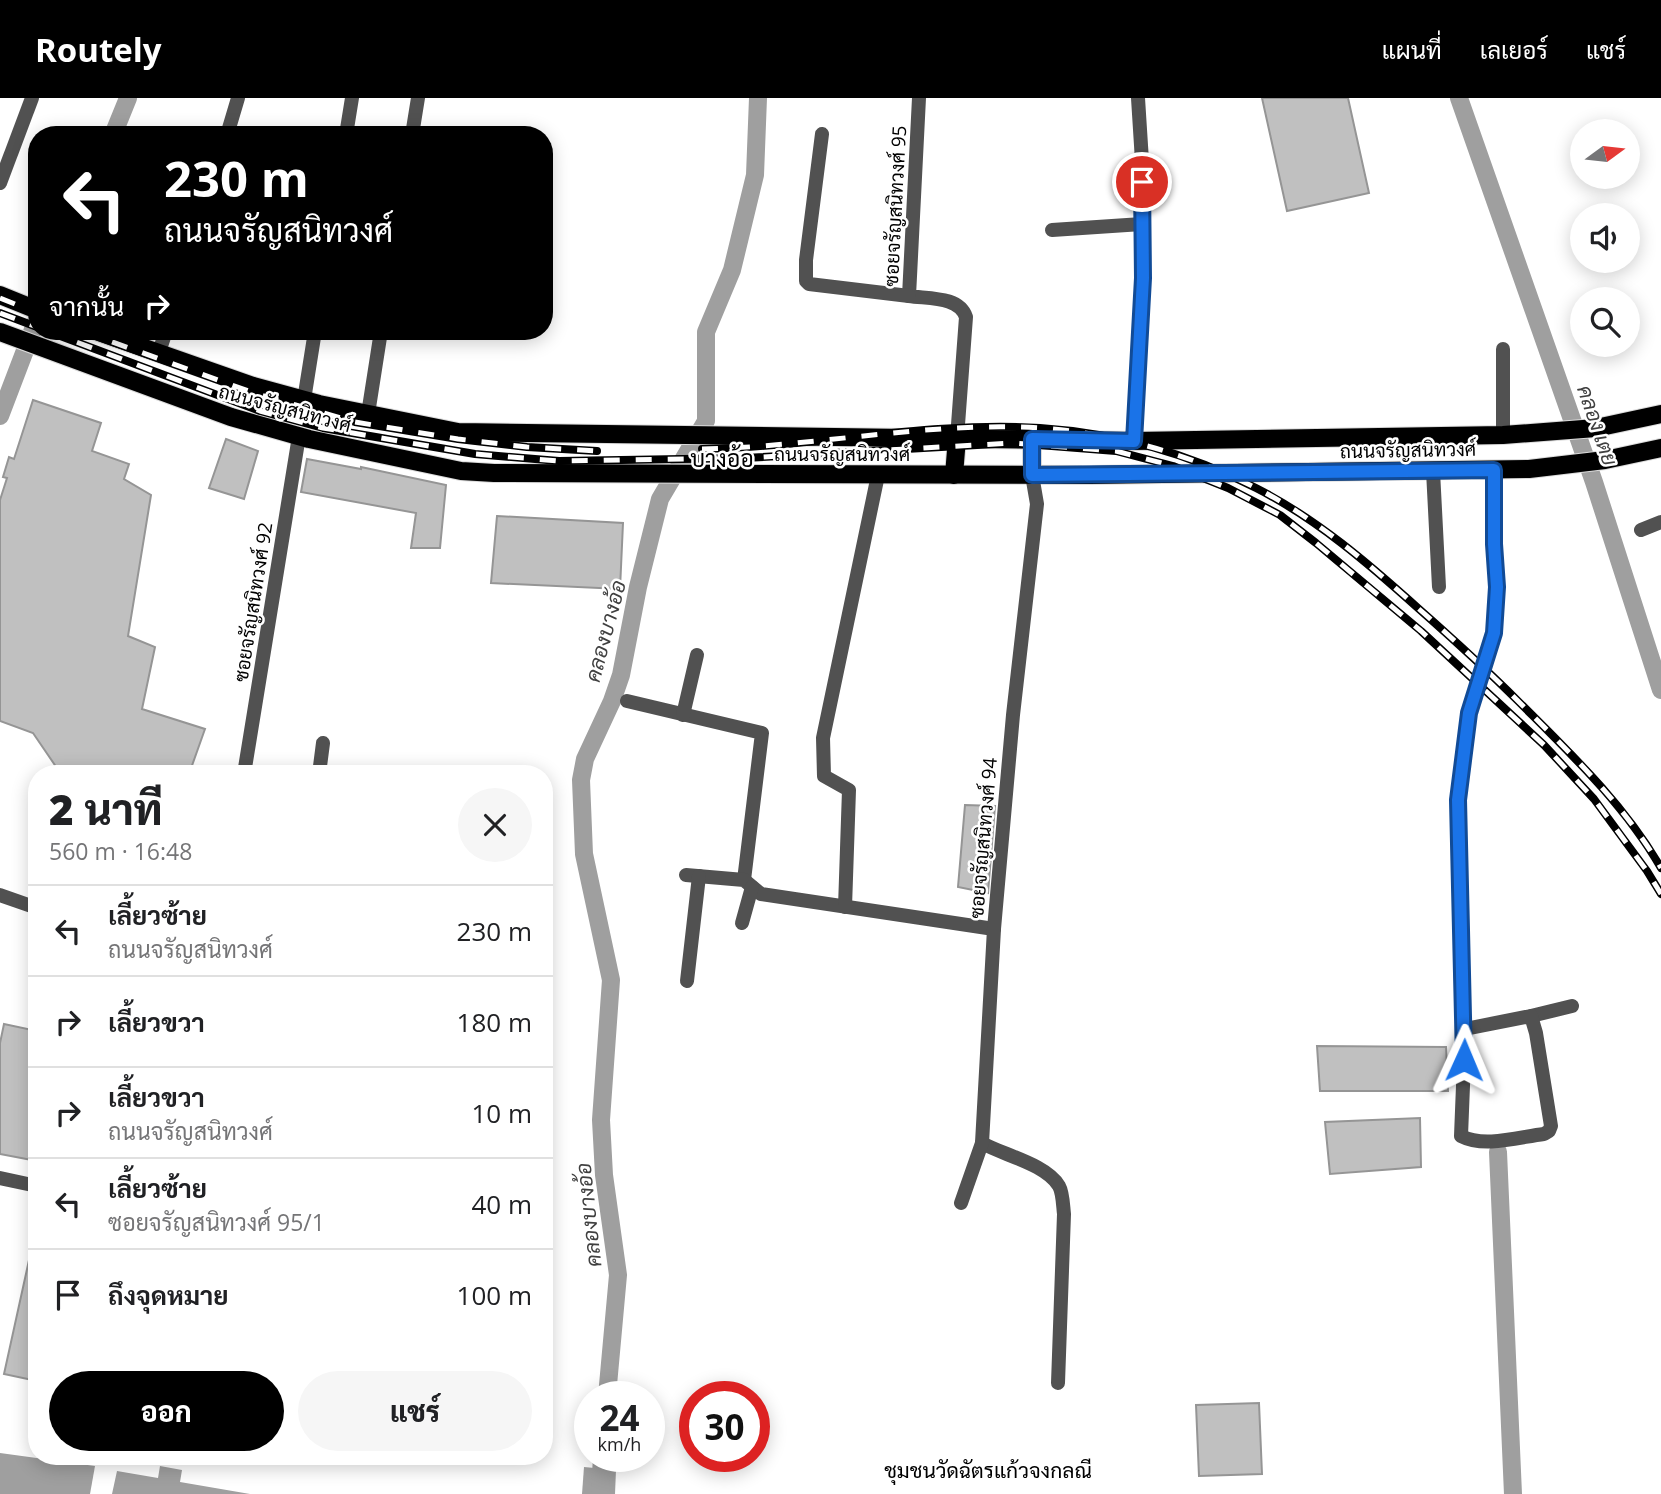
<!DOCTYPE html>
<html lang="th">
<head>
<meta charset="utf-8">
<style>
  :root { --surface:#fff; --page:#f6f6f6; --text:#202124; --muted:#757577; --line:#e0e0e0; --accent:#000 }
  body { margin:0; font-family:"Open Sans",Sarabun,sans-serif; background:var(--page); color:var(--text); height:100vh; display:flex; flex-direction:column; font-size:26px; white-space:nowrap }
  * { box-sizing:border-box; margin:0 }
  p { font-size:23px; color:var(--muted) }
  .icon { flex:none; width:38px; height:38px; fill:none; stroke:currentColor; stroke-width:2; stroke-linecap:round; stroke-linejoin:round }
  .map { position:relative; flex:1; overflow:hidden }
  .details { position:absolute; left:28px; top:667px; width:525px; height:700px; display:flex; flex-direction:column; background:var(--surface); border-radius:28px; box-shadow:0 4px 18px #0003 }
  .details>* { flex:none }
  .hud { position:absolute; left:28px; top:28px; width:525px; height:214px; border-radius:28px; box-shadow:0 4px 18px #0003; background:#000; color:#fff; overflow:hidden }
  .needle { width:46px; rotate:75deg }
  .controls { position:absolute; left:1570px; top:21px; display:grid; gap:14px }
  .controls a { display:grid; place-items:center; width:70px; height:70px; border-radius:50%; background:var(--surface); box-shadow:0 4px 18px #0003; font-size:35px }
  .speed { position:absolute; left:574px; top:1283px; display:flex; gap:14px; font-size:35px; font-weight:700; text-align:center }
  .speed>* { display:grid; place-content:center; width:91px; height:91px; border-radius:50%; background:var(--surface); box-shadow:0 4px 18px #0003; line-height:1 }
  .speed small { font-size:18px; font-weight:400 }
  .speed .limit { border:10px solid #d22; background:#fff; color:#111 }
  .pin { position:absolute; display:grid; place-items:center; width:60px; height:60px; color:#fff; margin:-30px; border:4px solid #fff; border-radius:50%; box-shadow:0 2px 7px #0007 }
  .me { position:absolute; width:77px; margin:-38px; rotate:1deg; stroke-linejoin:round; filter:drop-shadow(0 0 5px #0008) }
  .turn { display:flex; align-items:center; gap:24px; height:147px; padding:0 21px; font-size:32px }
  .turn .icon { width:91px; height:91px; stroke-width:2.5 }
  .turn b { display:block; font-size:49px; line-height:60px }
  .then { display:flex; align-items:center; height:66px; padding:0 21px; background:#0003; gap:14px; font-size:26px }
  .round { display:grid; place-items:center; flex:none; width:74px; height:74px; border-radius:37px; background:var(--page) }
  .summary { display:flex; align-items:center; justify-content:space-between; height:119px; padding:0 21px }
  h1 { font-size:42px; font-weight:800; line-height:52px }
  .action { display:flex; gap:14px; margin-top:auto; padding:14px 21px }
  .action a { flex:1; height:80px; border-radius:42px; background:var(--accent); color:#fff; font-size:28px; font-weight:800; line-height:80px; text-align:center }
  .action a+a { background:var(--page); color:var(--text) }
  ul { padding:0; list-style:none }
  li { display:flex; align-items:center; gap:21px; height:91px; padding:0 21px; border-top:2px solid var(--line) }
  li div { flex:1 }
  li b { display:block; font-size:26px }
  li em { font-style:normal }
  header { display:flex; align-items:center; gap:42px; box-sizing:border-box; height:98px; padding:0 35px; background:var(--accent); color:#fff }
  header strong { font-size:33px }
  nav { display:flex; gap:38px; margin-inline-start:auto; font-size:24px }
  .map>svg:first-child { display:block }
  .water { fill:#9f9f9f }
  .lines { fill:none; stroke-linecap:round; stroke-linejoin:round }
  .canal { stroke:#9f9f9f; stroke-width:18 }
  .building { fill:#c0c0c0; stroke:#959595; stroke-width:2 }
  .primary-casing { stroke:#dbdbdb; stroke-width:20 }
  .minor { stroke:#515151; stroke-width:14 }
  .primary { stroke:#000; stroke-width:18 }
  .rail-casing { stroke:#000; stroke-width:8 }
  .rail { stroke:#fff; stroke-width:5; stroke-dasharray:16; stroke-linecap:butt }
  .route-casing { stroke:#114b97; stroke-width:18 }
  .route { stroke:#1a73e8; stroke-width:12 }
  .labels { text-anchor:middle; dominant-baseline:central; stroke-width:5; stroke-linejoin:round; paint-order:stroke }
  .street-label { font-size:19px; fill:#000; stroke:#fff }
  .water-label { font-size:21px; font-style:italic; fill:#404040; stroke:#fff }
  .neighbourhood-label { font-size:21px; fill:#000; stroke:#fff }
  .quarter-label { font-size:23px; fill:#000; stroke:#fff }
</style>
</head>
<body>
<header>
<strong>Routely</strong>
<nav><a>แผนที่</a><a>เลเยอร์</a><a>แชร์</a></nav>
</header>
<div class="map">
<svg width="1661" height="1396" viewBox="0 0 1661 1396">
  <rect width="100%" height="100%" fill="#fff"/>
  <g class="water">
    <path d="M 0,1355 L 95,1368 L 90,1396 L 0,1396 Z"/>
    <path d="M 160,1368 L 182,1372 L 180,1384 L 250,1396 L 112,1396 L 117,1373 L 158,1380 Z"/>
    <path d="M 584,1369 L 616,1372 L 615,1396 L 582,1396 Z"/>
  </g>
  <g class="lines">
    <g class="canal">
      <path d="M 1459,0 L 1594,384 L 1661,592"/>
      <path d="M 113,37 L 128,0"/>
      <path d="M 0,318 L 37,221"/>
      <path d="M 1498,1054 L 1513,1396"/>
      <path d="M 607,1298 L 618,1177 L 604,1077 L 601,1022 L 611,882 L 584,756 L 581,682 L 585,661 L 612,603 L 621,577 L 638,489 L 660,401 L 706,323 L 706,234 L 732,172 L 755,77 L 758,0"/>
      <path d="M 600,1396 L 602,1358"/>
    </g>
  </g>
  <g class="building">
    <path d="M 1262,0 L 1348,0 L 1369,95 L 1287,113 Z"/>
    <path d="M 33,302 L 101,325 L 92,353 L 129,366 L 124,381 L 151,397 L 128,538 L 155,549 L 142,611 L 205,631 L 189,676 L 61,676 L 33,635 L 0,623 L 0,402 L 7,380 L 3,379 L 9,359 L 14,361 Z"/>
    <path d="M 226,341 L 258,353 L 244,401 L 209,390 Z"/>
    <path d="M 307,361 L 361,371 L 361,369 L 446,387 L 440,450 L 411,450 L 416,415 L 301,394 Z"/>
    <path d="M 497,418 L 623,425 L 620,491 L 491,485 Z"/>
    <path d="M 965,707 L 995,708 L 988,795 L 958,789 Z"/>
    <path d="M 4,926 L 37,933 L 37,1063 L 0,1056 L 0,945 Z"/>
    <path d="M 1317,948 L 1446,949 L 1448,993 L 1320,993 Z"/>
    <path d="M 1420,1020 L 1421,1069 L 1330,1076 L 1325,1024 Z"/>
    <path d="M 31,1153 L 37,1154 L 37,1283 L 4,1276 Z"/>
    <path d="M 1259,1305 L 1262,1376 L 1199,1378 L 1196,1307 Z"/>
  </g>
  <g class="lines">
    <defs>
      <g id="primary">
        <path d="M 0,197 L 37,212"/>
        <path d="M 96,233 L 253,288 L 319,306 L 458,334 L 1134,343 L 1503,337 L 1596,330 L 1661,316"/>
        <path d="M 0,234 L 231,319 L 309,341 L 461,373 L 494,375 L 1090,377 L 1529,371 L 1605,362 L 1661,350"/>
        <path d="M 1032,341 L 1032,377"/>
        <path d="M 954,377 L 957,340"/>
      </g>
    </defs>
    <use href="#primary" class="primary-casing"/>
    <g class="minor">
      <path d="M 919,0 L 909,198 C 928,201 959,198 966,219 L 957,340"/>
      <path d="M 822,36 L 806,162 L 806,183 L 809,186 L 909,198"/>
      <path d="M 227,37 L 238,0"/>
      <path d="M 346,37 L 352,0"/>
      <path d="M 412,37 L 418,0"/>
      <path d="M 0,85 L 32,0"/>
      <path d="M 1052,132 L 1142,126"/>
      <path d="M 159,254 L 166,233"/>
      <path d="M 304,302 L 315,233"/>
      <path d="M 368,316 L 381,233"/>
      <path d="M 1503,337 L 1503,251"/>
      <path d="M 1134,343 L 1143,180 L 1142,63 L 1138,0"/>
      <path d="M 1433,373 L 1439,489"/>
      <path d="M 1641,432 L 1661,424"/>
      <path d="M 627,603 L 762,635 L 744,782"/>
      <path d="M 683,617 L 697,557"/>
      <path d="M 244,676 L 299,338"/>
      <path d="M 319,676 L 323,645"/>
      <path d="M 686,777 L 744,782 L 761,796 L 994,831"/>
      <path d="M 0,797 L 37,810"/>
      <path d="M 845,809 L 849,692 L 824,678 L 823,640 L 878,377"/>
      <path d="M 742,825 L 752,789"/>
      <path d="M 687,883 L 699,778"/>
      <path d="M 1531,918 L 1572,908"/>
      <path d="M 1465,931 L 1531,918 L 1536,935 L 1551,1028 L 1549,1033 L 1544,1036 C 1519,1039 1484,1050 1461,1038 L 1465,937 L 1461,888 L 1458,702 L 1469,615 L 1494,535 L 1497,489 L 1494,446 L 1494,372"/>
      <path d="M 982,1045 C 1003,1057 1046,1066 1059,1088 C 1063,1095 1063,1108 1064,1116 L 1058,1285"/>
      <path d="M 544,1063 L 546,1049"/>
      <path d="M 0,1080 L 37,1088"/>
      <path d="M 961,1105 L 982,1045 L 994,831 L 1013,617 L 1037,406 L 1032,377"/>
    </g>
    <use href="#primary" class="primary"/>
    <defs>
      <g id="rail">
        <path d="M 0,200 L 37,215"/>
        <path d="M 0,215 L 37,229"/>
        <path d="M 47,233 L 260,313 L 323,330 L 475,356 L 559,363 L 744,360 L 1013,345 L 1116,353 L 1173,368 L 1228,390 L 1280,417 L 1316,445 L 1421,533 L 1544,647 L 1594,701 L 1647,773 L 1661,796"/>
        <path d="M 82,233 L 254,295 L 355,324 L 458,341 L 527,349 L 597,353"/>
        <path d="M 702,351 C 815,349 928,323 1040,330 C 1115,335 1190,356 1256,390 C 1317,421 1369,466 1419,511 C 1453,541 1486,571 1518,603 C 1570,655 1624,706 1661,770"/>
      </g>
    </defs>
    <use href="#rail" class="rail-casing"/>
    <use href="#rail" class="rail"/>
  </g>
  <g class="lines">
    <defs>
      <path id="route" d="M 1142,84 L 1143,180 L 1134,343 L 1032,341 L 1032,377 L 1494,372 L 1494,446 L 1497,489 L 1494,535 L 1469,615 L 1458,702 L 1464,962"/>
    </defs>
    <use href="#route" class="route-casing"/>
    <use href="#route" class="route"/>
  </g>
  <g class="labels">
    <g class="street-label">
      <text transform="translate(895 108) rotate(-87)">ซอยจรัญสนิทวงศ์ 95</text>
      <text transform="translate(285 310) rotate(15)">ถนนจรัญสนิทวงศ์</text>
      <text transform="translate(1408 352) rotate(-1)">ถนนจรัญสนิทวงศ์</text>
      <text x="842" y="356">ถนนจรัญสนิทวงศ์</text>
      <text transform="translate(253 504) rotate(-81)">ซอยจรัญสนิทวงศ์ 92</text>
      <text transform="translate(983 740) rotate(-85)">ซอยจรัญสนิทวงศ์ 94</text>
    </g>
    <g class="water-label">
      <text transform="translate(1598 327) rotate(71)">คลอง เตย</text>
      <text transform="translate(605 533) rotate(-75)">คลองบางอ้อ</text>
      <text transform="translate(588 1117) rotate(-96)">คลองบางอ้อ</text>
    </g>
    <g class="neighbourhood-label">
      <text x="988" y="1372">ชุมชนวัดฉัตรแก้วจงกลณี</text>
    </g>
    <g class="quarter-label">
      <text x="722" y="360">บางอ้อ</text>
    </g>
  </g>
</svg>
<div class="controls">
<a><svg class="needle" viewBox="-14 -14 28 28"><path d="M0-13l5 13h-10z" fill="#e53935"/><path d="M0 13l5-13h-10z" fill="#757577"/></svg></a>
<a><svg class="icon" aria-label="sound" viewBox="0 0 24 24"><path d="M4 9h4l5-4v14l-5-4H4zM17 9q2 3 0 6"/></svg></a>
<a><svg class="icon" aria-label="search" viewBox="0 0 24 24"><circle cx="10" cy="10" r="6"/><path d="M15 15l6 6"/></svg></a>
</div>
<div class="speed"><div>24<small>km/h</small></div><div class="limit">30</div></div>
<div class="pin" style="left:1142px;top:84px;background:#d93025"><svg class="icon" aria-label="arrive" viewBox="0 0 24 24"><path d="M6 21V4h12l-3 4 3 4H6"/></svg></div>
<svg class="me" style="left:1464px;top:962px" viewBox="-20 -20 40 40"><path d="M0-17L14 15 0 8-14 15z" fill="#1a73e8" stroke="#fff" stroke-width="4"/></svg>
<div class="hud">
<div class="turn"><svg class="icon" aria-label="left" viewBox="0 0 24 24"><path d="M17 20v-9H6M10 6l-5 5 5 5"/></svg><div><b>230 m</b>ถนนจรัญสนิทวงศ์</div></div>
<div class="then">จากนั้น<svg class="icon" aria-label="right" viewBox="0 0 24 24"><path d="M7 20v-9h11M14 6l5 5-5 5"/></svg></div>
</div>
<section class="details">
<div class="summary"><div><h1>2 นาที</h1><p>560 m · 16:48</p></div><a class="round"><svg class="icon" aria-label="close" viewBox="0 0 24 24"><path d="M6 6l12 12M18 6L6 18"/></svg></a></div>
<ul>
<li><svg class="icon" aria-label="left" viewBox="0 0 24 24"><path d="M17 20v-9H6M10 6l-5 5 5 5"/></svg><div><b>เลี้ยวซ้าย</b><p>ถนนจรัญสนิทวงศ์</p></div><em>230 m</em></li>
<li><svg class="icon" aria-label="right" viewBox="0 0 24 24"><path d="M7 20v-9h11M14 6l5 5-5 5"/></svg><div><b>เลี้ยวขวา</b></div><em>180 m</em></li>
<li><svg class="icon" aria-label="right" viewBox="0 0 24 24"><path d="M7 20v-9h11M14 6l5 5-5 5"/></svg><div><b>เลี้ยวขวา</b><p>ถนนจรัญสนิทวงศ์</p></div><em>10 m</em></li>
<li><svg class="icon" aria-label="left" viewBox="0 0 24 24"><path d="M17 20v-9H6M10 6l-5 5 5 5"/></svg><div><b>เลี้ยวซ้าย</b><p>ซอยจรัญสนิทวงศ์ 95/1</p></div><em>40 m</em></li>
<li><svg class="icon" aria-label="arrive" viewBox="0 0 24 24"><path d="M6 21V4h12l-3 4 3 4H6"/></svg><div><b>ถึงจุดหมาย</b></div><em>100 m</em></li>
</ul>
<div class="action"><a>ออก</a><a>แชร์</a></div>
</section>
</div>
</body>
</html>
